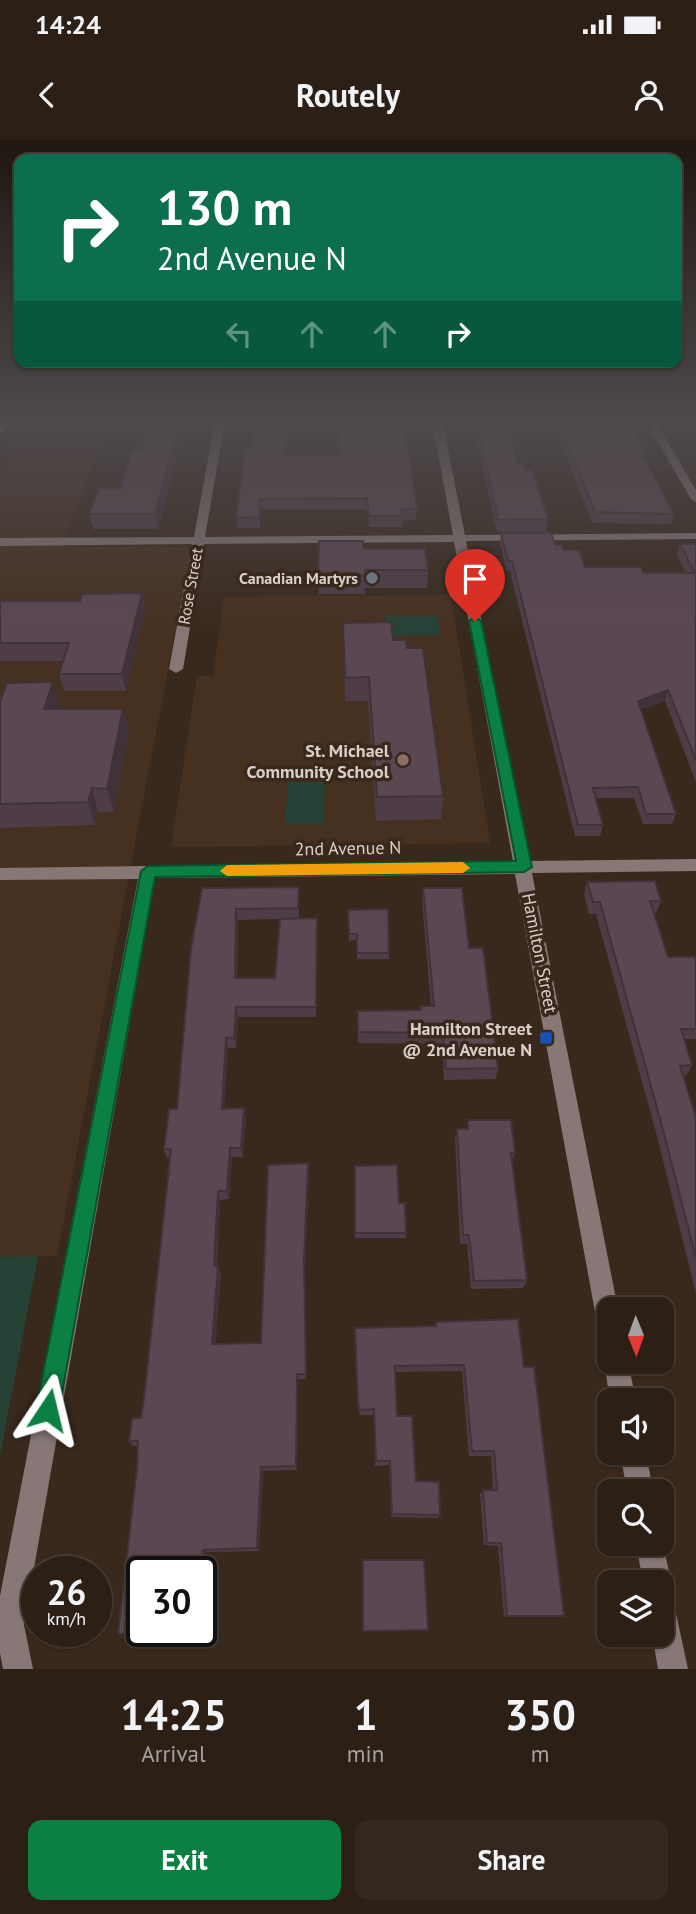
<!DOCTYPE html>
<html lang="en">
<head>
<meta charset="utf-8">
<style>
  :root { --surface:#2b1f16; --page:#33271f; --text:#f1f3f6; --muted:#a6a2a1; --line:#473d35; --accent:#0b8043 }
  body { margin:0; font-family:"PT Sans",sans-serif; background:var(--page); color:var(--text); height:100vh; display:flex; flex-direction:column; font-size:26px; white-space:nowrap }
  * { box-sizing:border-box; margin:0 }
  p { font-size:23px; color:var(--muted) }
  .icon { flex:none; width:38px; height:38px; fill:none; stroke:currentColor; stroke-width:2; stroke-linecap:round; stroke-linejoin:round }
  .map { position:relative; height:1529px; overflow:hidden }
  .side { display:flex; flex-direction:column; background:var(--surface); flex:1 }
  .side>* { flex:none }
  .hud { position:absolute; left:14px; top:14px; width:668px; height:214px; border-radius:14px; box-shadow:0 2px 5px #0004,0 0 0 2px var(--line); background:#0b6e4f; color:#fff; overflow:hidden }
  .needle { width:46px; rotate:179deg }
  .fabs { position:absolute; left:597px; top:1157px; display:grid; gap:14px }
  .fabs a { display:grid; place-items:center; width:77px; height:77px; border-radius:14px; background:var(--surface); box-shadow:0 2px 5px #0004,0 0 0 2px var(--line); font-size:35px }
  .speed { position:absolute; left:21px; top:1416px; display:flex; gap:14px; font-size:35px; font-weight:700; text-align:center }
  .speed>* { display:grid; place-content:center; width:91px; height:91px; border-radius:50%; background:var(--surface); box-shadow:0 2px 5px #0004,0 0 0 2px var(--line); line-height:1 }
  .speed small { font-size:18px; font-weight:400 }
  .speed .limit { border:4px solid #111; border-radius:10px; background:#fff; color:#111 }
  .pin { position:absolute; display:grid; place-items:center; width:60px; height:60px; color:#fff; margin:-72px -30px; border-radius:50% 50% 50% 0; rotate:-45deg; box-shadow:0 0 7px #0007 }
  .pin .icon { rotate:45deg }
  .me { position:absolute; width:77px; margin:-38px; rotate:10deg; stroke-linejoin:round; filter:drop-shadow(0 0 5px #0008) }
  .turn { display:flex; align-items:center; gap:24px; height:147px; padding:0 28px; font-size:32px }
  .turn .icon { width:91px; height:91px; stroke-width:2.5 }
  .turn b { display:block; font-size:49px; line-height:60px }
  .lanes { display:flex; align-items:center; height:66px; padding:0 28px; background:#0003; justify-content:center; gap:35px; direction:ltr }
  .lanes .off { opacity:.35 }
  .eta { display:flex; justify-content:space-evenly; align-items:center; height:119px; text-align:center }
  .eta b { font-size:42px; font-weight:800; line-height:49px }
  .action { display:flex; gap:14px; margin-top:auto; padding:14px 28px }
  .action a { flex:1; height:80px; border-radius:14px; background:var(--accent); color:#fff; font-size:28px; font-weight:800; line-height:80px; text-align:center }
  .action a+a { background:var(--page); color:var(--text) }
  .status { display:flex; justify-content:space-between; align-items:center; height:49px; padding:0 35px; background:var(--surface); direction:ltr }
  .status svg { height:19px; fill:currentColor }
  header { display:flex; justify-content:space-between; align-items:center; height:91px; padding:0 28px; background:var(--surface); font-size:32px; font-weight:800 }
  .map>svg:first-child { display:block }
  .built { fill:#463020 }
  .green { fill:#264236 }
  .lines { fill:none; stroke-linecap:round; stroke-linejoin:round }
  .minor { fill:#877777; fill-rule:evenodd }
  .major { fill:#e3c2c2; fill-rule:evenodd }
  .wall { fill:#4e3d47; fill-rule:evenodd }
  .shaded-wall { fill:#403239 }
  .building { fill:#5b4752; stroke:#403239; stroke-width:2 }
  .route { fill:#0b8043; stroke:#07532c; stroke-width:2 }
  .slow { fill:#f59e0b }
  .worship-dot { fill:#6b7280; stroke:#39291d; stroke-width:2.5 }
  .education-dot { fill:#8d6e63; stroke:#39291d; stroke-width:2.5 }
  .transit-dot { fill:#1a4fb4; stroke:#39291d; stroke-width:2.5 }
  .labels { text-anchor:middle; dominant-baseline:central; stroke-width:7; stroke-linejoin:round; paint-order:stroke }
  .far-poi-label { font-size:16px; font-weight:bold; fill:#dacfc8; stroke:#39291d; text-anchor:end }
  .far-street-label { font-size:16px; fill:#dacfc8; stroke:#39291d }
  .poi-label { font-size:18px; font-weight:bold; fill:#dacfc8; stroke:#39291d; text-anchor:end }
  .street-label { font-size:18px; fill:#dacfc8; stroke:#39291d }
</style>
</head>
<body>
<div class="status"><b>14:24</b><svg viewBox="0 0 49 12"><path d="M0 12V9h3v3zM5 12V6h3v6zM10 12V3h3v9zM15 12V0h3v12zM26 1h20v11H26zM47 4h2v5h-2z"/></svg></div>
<header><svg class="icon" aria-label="back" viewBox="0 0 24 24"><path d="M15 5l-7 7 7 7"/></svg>Routely<svg class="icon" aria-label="person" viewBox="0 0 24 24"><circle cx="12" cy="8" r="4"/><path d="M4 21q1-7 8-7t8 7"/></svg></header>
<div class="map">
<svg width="696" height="1529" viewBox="0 0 696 1529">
  <rect width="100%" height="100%" fill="#39291d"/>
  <g class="built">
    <path d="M 26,280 L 109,280 L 62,407 L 191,407 L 57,1116 L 0,1117 L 0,333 Z"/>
    <path d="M 451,455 L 490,703 L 171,707 L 197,536 L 213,536 L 224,457 Z"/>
  </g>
  <g class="green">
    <path d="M 386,476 L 438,476 L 440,496 L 386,496 Z"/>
    <path d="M 288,642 L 325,642 L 324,684 L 285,684 Z"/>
    <path d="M 38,1116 L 0,1315 L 0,1117 Z"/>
  </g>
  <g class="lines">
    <g class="minor">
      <path d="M 215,280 L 225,280 L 205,397 L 453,395 L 432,280 L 442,280 L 465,395 L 696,393 L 696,399 L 466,401 L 529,721 L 696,719 L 696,731 L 532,733 L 618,1169 L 609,1169 L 609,1195 L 600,1192 L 597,1183 L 515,734 L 155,738 L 24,1485 L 33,1529 L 3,1529 L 0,1513 L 0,1456 L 138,739 L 0,740 L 0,728 L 513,721 L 454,402 L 204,404 L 183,529 L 176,533 L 169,529 L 192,404 L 0,406 L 0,398 L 194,397 Z"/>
      <path d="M 645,280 L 655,280 L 696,350 L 696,362 L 691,359 Z"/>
      <path d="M 609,1212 L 609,1222 L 628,1222 L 636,1260 L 610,1260 L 604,1222 Z"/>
      <path d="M 620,1312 L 646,1312 L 653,1351 L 627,1351 Z"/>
      <path d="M 662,1398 L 671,1442 L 666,1452 L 672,1455 L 688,1529 L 658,1529 L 652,1494 L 662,1494 L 662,1442 L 643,1442 L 636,1404 L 662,1404 Z"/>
    </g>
    <path class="major" d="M 0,280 L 10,280 L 3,292 L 0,293 Z"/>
  </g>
  <g class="wall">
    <path d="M 16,280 L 95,280 L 89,294 L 20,294 Z"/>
    <path d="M 150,280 L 158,389 L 93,389 L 89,374 L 121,349 L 141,310 Z"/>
    <path d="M 255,280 L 288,280 L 286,316 L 417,369 L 416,380 L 403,380 L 402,387 L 369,387 L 367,369 L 261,369 L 260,388 L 237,388 L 236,378 L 250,310 Z"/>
    <path d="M 472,280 L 505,280 L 518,323 L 526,330 L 548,379 L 546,392 L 497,392 Z"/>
    <path d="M 552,280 L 629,280 L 645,314 L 644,318 L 674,374 L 671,384 L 592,383 Z"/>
    <path d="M 689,280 L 696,280 L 696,292 Z"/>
    <path d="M 501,393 L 555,405 L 563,410 L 585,427 L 643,433 L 686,433 L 677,415 L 680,404 L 696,404 L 696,642 L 665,561 L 640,570 L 676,674 L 672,684 L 643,684 L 634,658 L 596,658 L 603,685 L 600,696 L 575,696 L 510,431 L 506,431 L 500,403 Z"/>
    <path d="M 363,409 L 428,430 L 427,448 L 365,448 L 365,454 L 319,454 L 318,436 Z"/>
    <path d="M 142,453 L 145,471 L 126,551 L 64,551 L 59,534 L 63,521 L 0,521 L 0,461 L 80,461 Z"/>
    <path d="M 343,483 L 393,500 L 407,508 L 443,656 L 441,679 L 376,681 L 368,561 L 345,561 Z"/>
    <path d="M 0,562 L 60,566 L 59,569 L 123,569 L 129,592 L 114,672 L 98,672 L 95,685 L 0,688 Z"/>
    <path d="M 587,742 L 661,761 L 656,773 L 654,773 L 668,817 L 696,817 L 696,899 L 684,899 L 692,925 L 686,936 L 683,936 L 696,977 L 696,1154 L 657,996 L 596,774 L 589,774 L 584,754 Z"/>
    <path d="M 202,748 L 299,757 L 299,779 L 317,778 L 316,877 L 238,877 L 236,908 L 228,908 L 224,969 L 244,968 L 246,978 L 243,1017 L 232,1017 L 229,1059 L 220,1060 L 217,1126 L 218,1126 L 221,1134 L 215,1204 L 261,1203 L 308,1023 L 309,1032 L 305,1129 L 306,1239 L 298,1239 L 297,1330 L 263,1331 L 259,1411 L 206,1412 L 142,1491 L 200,1491 L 200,1493 L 123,1495 L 118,1494 L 137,1327 L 138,1306 L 133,1306 L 129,1301 L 141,1278 L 144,1258 L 170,1018 L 167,1018 L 164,1009 L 177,969 ZM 280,779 L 275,838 L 237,838 L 238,780 Z"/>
    <path d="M 423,748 L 469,808 L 498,928 L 496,939 L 444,940 L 442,904 L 358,903 L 358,871 L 421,870 L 421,866 L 431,866 L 422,760 Z"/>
    <path d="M 348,770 L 389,813 L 389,819 L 357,819 L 357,800 L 349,801 Z"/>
    <path d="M 468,980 L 515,1013 L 512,1022 L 527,1140 L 523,1148 L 471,1149 L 467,1104 L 460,1104 L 455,999 L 457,989 L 466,989 Z"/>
    <path d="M 355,1026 L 399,1063 L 406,1093 L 406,1098 L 355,1098 Z"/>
    <path d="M 436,1182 L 524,1227 L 564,1476 L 559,1477 L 504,1477 L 498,1406 L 484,1405 L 480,1354 L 483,1350 L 493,1350 L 491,1316 L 469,1316 L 462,1231 L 395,1232 L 397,1276 L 416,1341 L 440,1375 L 438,1378 L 391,1377 L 389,1325 L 375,1326 L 374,1275 L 360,1275 L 358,1269 L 354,1195 L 434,1186 Z"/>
  </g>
  <g class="shaded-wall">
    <path d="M 86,280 L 95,280 L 89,294 Z"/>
    <path d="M 181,280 L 187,280 L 158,389 L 155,374 Z"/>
    <path d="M 287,280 L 288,280 L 285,327 L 285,316 Z"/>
    <path d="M 261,359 L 261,369 L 260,388 L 259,377 Z"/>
    <path d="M 142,453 L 145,471 L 126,551 L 122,534 Z"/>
    <path d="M 53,542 L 60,566 L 51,593 L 44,569 Z"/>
    <path d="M 668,550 L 665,561 L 634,572 L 638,561 Z"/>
    <path d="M 123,569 L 129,592 L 114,672 L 107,649 Z"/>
    <path d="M 92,648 L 98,672 L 95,685 L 88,662 Z"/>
    <path d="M 236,769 L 238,780 L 236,849 L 235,838 Z"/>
    <path d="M 236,867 L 238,877 L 236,908 L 234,898 Z"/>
    <path d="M 226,898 L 228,908 L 224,978 L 222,969 Z"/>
    <path d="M 244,968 L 246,978 L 243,1017 L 241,1008 Z"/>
    <path d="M 230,1008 L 232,1017 L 229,1059 L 227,1051 Z"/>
    <path d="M 308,1023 L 309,1032 L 305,1129 L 306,1239 L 304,1122 Z"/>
    <path d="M 218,1051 L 220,1060 L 216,1134 L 214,1126 Z"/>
    <path d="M 218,1126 L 221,1134 L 215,1211 L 212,1204 Z"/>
    <path d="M 297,1234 L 298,1239 L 297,1330 L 296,1326 Z"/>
    <path d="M 261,1327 L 263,1331 L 259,1411 L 257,1408 Z"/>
    <path d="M 203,1410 L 206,1412 L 201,1479 L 201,1432 Z"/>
  </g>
  <g class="building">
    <path d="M 150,280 L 181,280 L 155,374 L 89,374 L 99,349 L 121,349 L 131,310 L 141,310 Z"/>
    <path d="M 255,280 L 287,280 L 285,316 L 339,316 L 338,280 L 403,280 L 417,369 L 402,369 L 403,376 L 369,376 L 367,358 L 261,359 L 259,377 L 236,378 L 245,310 L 250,310 Z"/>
    <path d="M 476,280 L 505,280 L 518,323 L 524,323 L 526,330 L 532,330 L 548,379 L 498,380 Z"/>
    <path d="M 558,280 L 629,280 L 645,314 L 642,314 L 674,374 L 595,372 Z"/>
    <path d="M 501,393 L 551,393 L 555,405 L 562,405 L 563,410 L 579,410 L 585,427 L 641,427 L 643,433 L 695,433 L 680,404 L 696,404 L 696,620 L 668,550 L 638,561 L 676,674 L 646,674 L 638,647 L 593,648 L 603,685 L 578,685 L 512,421 L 508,421 Z"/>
    <path d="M 319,401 L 363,401 L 363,409 L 425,409 L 428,430 L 365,430 L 365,435 L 318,436 Z"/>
    <path d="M 142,453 L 122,534 L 59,534 L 69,503 L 0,503 L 0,461 L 80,461 L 82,454 Z"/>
    <path d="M 391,482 L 393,500 L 406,500 L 407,508 L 423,508 L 443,656 L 377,657 L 369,537 L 345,538 L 343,483 Z"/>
    <path d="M 53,542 L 44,569 L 123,569 L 107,649 L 92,648 L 88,662 L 0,664 L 0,562 L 7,543 Z"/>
    <path d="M 655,741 L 661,761 L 650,761 L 668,817 L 696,817 L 696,889 L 681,889 L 692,925 L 680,926 L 696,977 L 696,1118 L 662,986 L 600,762 L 593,762 L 587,742 Z"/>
    <path d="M 299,747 L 298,768 L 236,769 L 235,838 L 275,838 L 280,779 L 317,778 L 316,867 L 236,867 L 234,898 L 226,898 L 222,969 L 244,968 L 241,1008 L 230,1008 L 227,1051 L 218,1051 L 214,1126 L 218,1126 L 212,1204 L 261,1203 L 268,1025 L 308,1023 L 304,1122 L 306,1234 L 297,1234 L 296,1326 L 261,1327 L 257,1408 L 203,1410 L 201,1432 L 142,1432 L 142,1491 L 197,1491 L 197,1492 L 118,1494 L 137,1327 L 138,1301 L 129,1301 L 132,1278 L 141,1278 L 144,1258 L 171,1009 L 164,1009 L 169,969 L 177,969 L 191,808 L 202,748 Z"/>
    <path d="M 423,748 L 462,748 L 469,808 L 483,808 L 498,928 L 446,929 L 443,893 L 358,892 L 358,871 L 421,870 L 421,866 L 434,866 Z"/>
    <path d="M 388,769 L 389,813 L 357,813 L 357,794 L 349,794 L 348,770 Z"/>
    <path d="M 468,980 L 511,980 L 515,1013 L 511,1013 L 527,1140 L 474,1141 L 469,1095 L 463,1095 L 457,989 L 468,989 Z"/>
    <path d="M 397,1025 L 399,1063 L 405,1063 L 406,1093 L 355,1093 L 355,1026 Z"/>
    <path d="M 518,1179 L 524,1227 L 534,1227 L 564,1476 L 507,1476 L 501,1403 L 487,1403 L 483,1350 L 497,1350 L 494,1311 L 472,1311 L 464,1225 L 395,1226 L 397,1276 L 412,1276 L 416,1341 L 439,1342 L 440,1375 L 392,1374 L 390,1321 L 376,1321 L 374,1269 L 360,1270 L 358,1264 L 355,1188 L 436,1186 L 436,1182 Z"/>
    <path d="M 363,1420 L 424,1420 L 428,1490 L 363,1491 Z"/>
  </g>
  <linearGradient id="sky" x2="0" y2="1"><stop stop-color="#1f1710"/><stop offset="0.57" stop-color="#4e494c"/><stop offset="1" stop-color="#4e494c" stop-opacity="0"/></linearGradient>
  <rect width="696" height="494" fill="url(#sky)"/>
  <path class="route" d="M 475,477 L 481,481 L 532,727 L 524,732 L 155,737 L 59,1270 L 56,1279 L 48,1282 L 40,1279 L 36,1270 L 141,731 L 148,726 L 516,721 L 469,481 Z"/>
  <path class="slow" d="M 463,722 L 470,728 L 463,733 L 227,736 L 220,731 L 227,725 Z"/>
  <circle class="worship-dot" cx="372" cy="438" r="7"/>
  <circle class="education-dot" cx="403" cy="620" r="7"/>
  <rect class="transit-dot" x="539" y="891" width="14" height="14" rx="3.5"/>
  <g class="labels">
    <g class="far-poi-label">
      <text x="358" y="438">Canadian Martyrs</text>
    </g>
    <g class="far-street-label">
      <text transform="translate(190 446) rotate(-80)">Rose Street</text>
    </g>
    <g class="poi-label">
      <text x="389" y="610">St. Michael<tspan x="389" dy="21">Community School</tspan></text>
      <text x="532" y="888">Hamilton Street<tspan x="532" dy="21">@ 2nd Avenue N</tspan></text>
    </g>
    <g class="street-label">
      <text transform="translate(348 708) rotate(-1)">2nd Avenue N</text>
      <text transform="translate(540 813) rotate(79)">Hamilton Street</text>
    </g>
  </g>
</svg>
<div class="fabs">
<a><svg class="needle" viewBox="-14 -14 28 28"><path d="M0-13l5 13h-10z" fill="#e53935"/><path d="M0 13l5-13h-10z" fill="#a6a2a1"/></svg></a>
<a><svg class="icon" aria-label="sound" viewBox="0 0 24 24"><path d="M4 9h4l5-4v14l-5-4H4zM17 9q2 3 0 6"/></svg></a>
<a><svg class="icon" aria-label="search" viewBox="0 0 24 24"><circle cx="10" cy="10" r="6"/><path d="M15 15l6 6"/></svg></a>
<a><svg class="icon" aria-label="layers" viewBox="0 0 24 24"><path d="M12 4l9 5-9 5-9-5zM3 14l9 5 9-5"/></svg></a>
</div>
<div class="speed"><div>26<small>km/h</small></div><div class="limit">30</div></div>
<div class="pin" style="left:475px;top:481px;background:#d93025"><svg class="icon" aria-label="arrive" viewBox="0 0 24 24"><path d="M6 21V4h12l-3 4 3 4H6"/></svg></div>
<svg class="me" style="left:48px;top:1270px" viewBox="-20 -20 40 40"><path d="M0-17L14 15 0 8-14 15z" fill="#0b8043" stroke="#fff" stroke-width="4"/></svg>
<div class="hud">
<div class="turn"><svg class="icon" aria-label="right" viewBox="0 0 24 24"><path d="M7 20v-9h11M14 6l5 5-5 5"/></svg><div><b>130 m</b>2nd Avenue N</div></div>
<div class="lanes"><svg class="icon off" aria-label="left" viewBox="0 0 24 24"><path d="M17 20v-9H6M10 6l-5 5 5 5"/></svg><svg class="icon off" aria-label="ahead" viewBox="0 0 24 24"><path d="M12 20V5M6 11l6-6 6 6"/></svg><svg class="icon off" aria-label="ahead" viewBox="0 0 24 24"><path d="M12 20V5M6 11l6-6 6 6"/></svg><svg class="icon" aria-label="right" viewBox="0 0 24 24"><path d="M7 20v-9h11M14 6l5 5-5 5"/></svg></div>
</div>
</div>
<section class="side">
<div class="eta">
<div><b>14:25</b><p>Arrival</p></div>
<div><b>1</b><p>min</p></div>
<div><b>350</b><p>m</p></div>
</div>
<div class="action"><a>Exit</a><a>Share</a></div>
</section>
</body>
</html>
